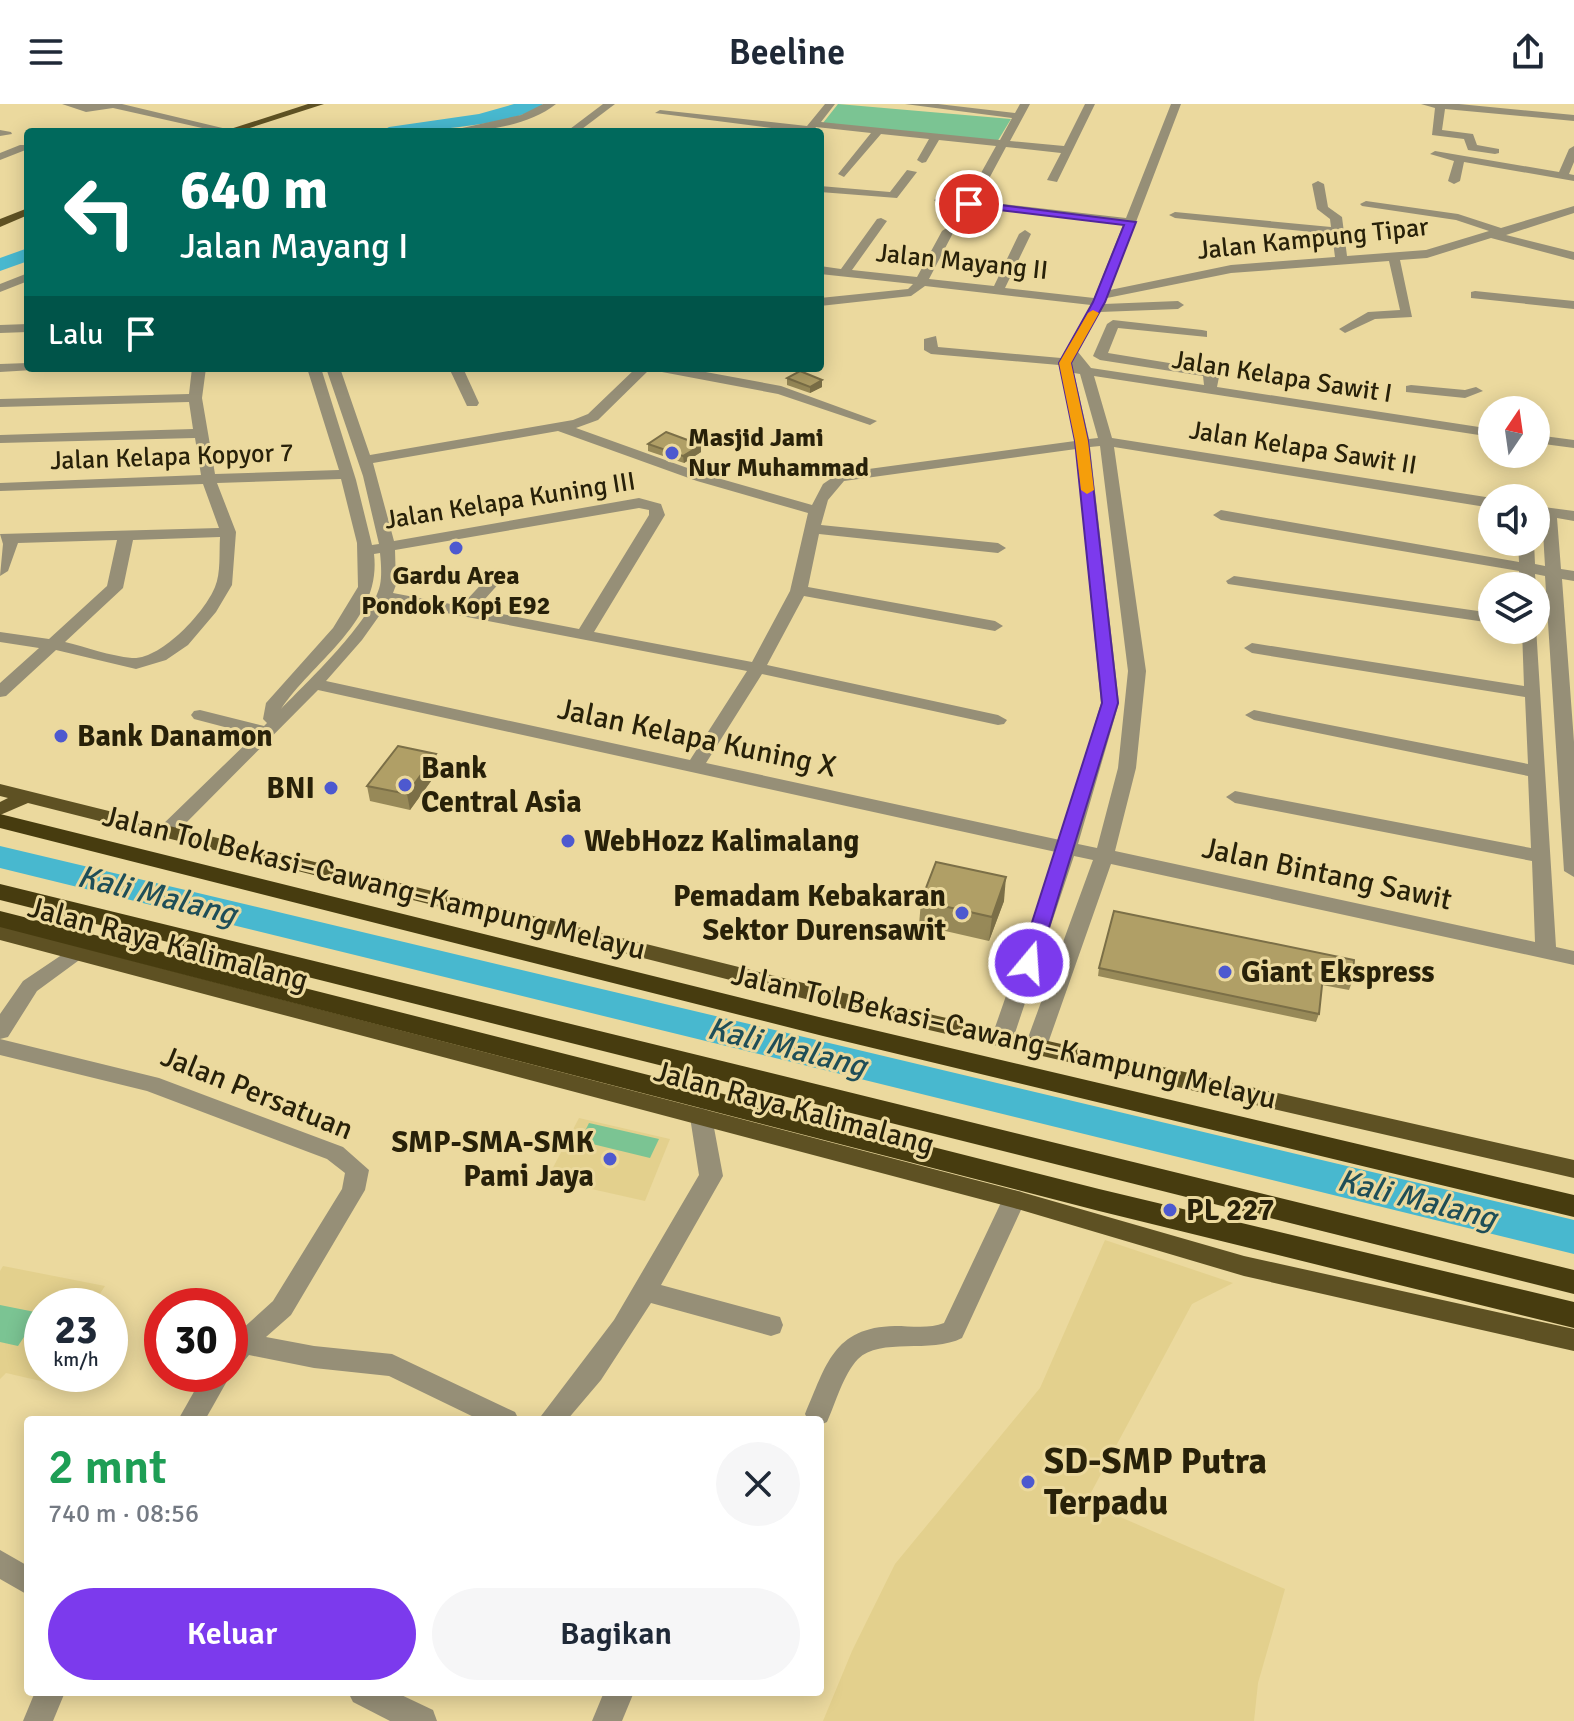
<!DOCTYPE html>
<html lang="id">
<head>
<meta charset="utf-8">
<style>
  :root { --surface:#fff; --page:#f6f6f7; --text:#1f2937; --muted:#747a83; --accent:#7c3aed }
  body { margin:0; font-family:Signika,sans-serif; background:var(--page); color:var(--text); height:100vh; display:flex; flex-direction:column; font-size:30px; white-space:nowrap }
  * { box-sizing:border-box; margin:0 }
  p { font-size:26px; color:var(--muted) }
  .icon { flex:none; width:44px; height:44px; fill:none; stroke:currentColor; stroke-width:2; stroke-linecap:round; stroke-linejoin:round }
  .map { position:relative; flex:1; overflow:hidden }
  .panel { position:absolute; left:24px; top:1312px; width:800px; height:280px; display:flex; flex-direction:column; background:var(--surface); border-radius:8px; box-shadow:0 4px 20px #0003 }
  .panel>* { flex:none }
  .hud { position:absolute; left:24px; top:24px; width:800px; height:244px; border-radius:8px; box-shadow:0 4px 20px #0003; background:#00695c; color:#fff; overflow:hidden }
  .needle { width:52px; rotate:13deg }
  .tools { position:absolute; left:1478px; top:292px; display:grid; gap:16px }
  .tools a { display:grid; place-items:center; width:72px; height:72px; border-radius:50%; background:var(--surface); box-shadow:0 4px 20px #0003; font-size:40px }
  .speed { position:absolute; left:24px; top:1184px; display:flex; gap:16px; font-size:40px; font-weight:700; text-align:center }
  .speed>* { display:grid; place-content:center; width:104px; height:104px; border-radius:50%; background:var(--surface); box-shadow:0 4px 20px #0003; line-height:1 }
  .speed small { font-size:20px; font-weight:400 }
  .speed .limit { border:12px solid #d22; background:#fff; color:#111 }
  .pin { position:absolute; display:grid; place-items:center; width:68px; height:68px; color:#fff; margin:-34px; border:4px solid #fff; border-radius:50%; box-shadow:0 2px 8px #0007 }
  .me { position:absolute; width:88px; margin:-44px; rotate:18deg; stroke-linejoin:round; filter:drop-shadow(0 0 6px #0008) }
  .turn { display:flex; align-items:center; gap:28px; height:168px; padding:0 24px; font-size:36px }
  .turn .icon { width:104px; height:104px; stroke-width:2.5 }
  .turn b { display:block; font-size:56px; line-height:68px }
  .then { display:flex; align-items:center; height:76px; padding:0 24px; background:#0003; gap:16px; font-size:30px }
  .round { display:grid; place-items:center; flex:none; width:84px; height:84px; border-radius:42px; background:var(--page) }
  .summary { display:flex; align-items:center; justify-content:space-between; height:136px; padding:0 24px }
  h1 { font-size:48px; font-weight:600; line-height:60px; color:#1e9e55 }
  .action { display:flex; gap:16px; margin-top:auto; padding:16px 24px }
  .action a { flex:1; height:92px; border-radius:48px; background:var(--accent); color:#fff; font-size:32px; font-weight:600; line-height:92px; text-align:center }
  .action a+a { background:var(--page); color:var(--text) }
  header { display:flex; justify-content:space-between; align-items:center; height:104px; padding:0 24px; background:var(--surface); font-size:36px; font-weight:600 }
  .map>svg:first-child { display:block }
  .built { fill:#e3d08d }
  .green { fill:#7bc493 }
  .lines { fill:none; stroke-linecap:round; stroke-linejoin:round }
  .river { fill:#48b8cf; fill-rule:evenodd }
  .minor { fill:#968f77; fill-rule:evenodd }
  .major { fill:#5e5123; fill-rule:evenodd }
  .highway { fill:#473c0f; fill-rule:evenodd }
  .wall { fill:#978958 }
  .shaded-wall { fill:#7b6f47 }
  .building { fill:#b09f66; stroke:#7b6f47; stroke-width:2 }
  .route { fill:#7c3aed; stroke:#51269a; stroke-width:2 }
  .slow { fill:#f59e0b }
  .poi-dot { fill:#4d59cf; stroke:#ebd99e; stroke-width:3 }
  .labels { text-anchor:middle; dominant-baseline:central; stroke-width:6; stroke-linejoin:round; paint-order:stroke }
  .far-street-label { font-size:26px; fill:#282109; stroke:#ebd99e }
  .far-poi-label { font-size:26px; font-weight:bold; fill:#282109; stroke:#ebd99e; text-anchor:start }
  .poi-label { font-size:30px; font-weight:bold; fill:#282109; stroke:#ebd99e; text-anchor:start }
  .street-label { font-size:30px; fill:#282109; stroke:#ebd99e }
  .water-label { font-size:32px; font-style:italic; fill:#1e4e58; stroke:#ebd99e }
  .near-poi-label { font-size:36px; font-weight:bold; fill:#282109; stroke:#ebd99e; text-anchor:start }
</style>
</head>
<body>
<header><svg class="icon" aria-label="menu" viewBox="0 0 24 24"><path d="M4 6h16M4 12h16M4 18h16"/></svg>Beeline<svg class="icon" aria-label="share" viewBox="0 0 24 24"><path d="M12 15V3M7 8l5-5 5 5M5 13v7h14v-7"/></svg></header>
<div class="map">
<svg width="1574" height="1617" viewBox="0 0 1574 1617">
  <rect width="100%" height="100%" fill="#ebd99e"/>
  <g class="built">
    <path d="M 579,1014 L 670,1035 L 645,1097 L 547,1075 Z"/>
    <path d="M 1105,1136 L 1233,1179 L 1192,1200 L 1086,1398 L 1285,1485 L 1258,1579 L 1254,1617 L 823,1617 L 852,1547 L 895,1460 L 1040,1284 Z"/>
    <path d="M 3,1162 L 105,1182 L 92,1202 L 42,1202 L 42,1270 L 50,1270 L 45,1278 L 6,1269 L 0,1275 L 0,1167 Z"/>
  </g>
  <g class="green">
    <path d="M 838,0 L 1011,15 L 997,38 L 823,19 Z"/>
    <path d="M 589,1019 L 659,1035 L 650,1054 L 580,1037 Z"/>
    <path d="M 0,1201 L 40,1209 L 18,1242 L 0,1238 Z"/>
  </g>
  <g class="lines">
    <g class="river">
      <path d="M 514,0 L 543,0 C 519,22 414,28 380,28 L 389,23 L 479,10 Z"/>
      <path d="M 28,144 L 28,157 L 0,167 L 0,154 Z"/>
      <path d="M 0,742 L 1574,1116 L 1574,1150 L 0,764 Z"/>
    </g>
    <g class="minor">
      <path d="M 62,0 L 122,0 L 235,27 L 220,28 L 113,4 L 86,8 Z"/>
      <path d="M 543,0 L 556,0 C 527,23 480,28 444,28 L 521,11 Z"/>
      <path d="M 603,0 L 615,0 L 578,28 L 566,28 Z"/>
      <path d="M 825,0 L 835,0 L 821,18 L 1000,36 L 1012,14 L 905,0 L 938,0 L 1015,9 L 1020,0 L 1030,0 L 1010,37 L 1064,42 L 1085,0 L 1095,0 L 1057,78 L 1047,76 L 1061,49 L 1006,43 L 977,97 L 1126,114 L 1171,0 L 1181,0 L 1110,186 L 1231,161 L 1335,153 L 1332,130 L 1175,114 L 1169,111 L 1175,108 L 1331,123 L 1330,115 L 1317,105 L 1312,80 L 1318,77 L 1324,80 L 1328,103 L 1342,113 L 1347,152 L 1426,146 L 1489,127 L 1456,116 L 1362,102 L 1360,100 L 1366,97 L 1458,110 L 1501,124 L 1574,102 L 1574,109 L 1506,131 L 1574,148 L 1574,156 L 1491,134 L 1427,154 L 1400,156 L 1412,213 L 1375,215 L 1345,229 L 1339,225 L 1368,208 L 1400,206 L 1389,157 L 1231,169 L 1107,194 L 1104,200 L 1178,197 L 1184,201 L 1178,205 L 1100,208 L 1078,248 L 1091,264 L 1204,281 L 1203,272 L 1100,256 L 1093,252 L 1107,220 L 1113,216 L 1202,226 L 1207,227 L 1207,233 L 1118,224 L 1108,249 L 1212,266 L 1219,273 L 1217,283 L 1492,325 L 1492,333 L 1094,272 L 1112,334 L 1492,394 L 1492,404 L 1114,343 L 1146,567 L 1136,664 L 1115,747 L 1535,838 L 1532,757 L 1235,699 L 1226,693 L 1235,687 L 1531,744 L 1528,672 L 1254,616 L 1245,611 L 1254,606 L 1528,660 L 1525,593 L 1252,549 L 1244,544 L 1252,539 L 1524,582 L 1522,526 L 1536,526 L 1536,523 L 1556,843 L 1574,847 L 1574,861 L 1111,760 L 1047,942 L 1044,948 L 1028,948 L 1025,942 L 1093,756 L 1074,752 L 1013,935 L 1010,941 L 994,941 L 991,935 L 1056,748 L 318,586 L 173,732 L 159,732 L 156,728 L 159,724 L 255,631 L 194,615 L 191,611 L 194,607 L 200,606 L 264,622 L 267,619 L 263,615 L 266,599 L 333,524 L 358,483 L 357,439 L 341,375 L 217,379 L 236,428 L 232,481 L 216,508 L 188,541 L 166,556 L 136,565 L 56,546 L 6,592 L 0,593 L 0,579 L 39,544 L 0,538 L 0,528 L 49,535 L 107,482 L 117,436 L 18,439 L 8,467 L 0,472 L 3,440 L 0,430 L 219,424 L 203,380 L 0,387 L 0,379 L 201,371 L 195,334 L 0,339 L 0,331 L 193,325 L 189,298 L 0,303 L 0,295 L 189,290 L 192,264 L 206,264 L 202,294 L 215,370 L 339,366 L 307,264 L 321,264 L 356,376 L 372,441 L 379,440 L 363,372 L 326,264 L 340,264 L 370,351 L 573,316 L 588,310 L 636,264 L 651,264 L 598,316 L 576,324 L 707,371 L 812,401 L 823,380 L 839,369 L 1075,337 L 1059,261 L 931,250 L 924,246 L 924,235 L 936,232 L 938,243 L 1061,254 L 1091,201 L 925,182 L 911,192 L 820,202 L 820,194 L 908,185 L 913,180 L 820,170 L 820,162 L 841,165 L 877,115 L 881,114 L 887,117 L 852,166 L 917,173 L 942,127 L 948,123 L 954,127 L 929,175 L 994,182 L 1019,130 L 1025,126 L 1031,130 L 1005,184 L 1094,194 L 1123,121 L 936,98 L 934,96 L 940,93 L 966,96 L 996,42 L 939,36 L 926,58 L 922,59 L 917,56 L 929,35 L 881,30 L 844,73 L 838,70 L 871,29 L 816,23 L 813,28 L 802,28 L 655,9 L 660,6 L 807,22 ZM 1074,269 L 1080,270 L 1098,334 L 1089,335 ZM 558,327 L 697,377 L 808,409 L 790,487 L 752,558 L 594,528 L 665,411 L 661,400 L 639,394 L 394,437 L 373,359 ZM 1100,342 L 1128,567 L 1118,664 L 1097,744 L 1078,740 L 1119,599 L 1090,343 ZM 1076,345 L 1101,599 L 1060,736 L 706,659 L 762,570 L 998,621 L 1004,620 L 1007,616 L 998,611 L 767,561 L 804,492 L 995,527 L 1003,522 L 995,517 L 808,483 L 819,430 L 998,449 L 1006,444 L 998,439 L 821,421 L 828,396 L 844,377 ZM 639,404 L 649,406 L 649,411 L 579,525 L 476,505 L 502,476 L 494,471 L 488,473 L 461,502 L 393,489 L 396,481 L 395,446 ZM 220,433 C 219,448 221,469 215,483 C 205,508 161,556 132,554 C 110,552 86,543 65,538 L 123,484 L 133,436 ZM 380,449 C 381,459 382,471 380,481 C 372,517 307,578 281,605 C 314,556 382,517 374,450 ZM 389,498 L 747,567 L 690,656 L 326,577 L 362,536 Z"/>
      <path d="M 1421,0 L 1459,0 L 1574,11 L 1574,17 L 1445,5 L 1442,26 L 1473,30 L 1477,41 L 1499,45 L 1499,49 L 1495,50 L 1468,46 L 1464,35 L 1432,31 L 1435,4 Z"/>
      <path d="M 0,26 L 11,28 L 12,30 L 0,32 Z"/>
      <path d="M 20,41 L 28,41 L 28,45 L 0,56 L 0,49 Z"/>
      <path d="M 1574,42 L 1574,58 L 1569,70 L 1574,71 L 1574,77 L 1464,58 L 1460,77 L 1454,80 L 1448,77 L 1454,57 L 1430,50 L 1435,47 L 1559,68 L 1569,45 Z"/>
      <path d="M 907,66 L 917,68 L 897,94 L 820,88 L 820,82 L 890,88 Z"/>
      <path d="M 28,169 L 28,177 L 0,188 L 0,180 Z"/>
      <path d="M 1475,187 L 1574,197 L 1574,205 L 1471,194 L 1471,188 Z"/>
      <path d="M 28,220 L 28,228 L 0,229 L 0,221 Z"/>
      <path d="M 28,259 L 28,264 L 33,266 L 0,268 L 0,260 Z"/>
      <path d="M 449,264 L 463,264 L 479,299 L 477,302 L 467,302 Z"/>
      <path d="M 655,264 L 684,264 L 781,282 L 877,317 L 870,321 L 778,290 L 662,268 Z"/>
      <path d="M 1411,281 L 1465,286 L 1476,283 L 1483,287 L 1465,294 L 1406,288 L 1406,282 Z"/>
      <path d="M 1536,331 L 1574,336 L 1574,344 L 1536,339 Z"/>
      <path d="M 1536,402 L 1574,407 L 1574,417 L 1557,414 L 1561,465 L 1574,467 L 1574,477 L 1562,475 L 1574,638 L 1574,773 L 1564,767 L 1545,472 L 1535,470 L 1536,482 L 1520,482 L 1519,467 L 1221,416 L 1213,411 L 1221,406 L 1519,458 L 1518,438 L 1534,438 L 1535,460 L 1545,462 L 1542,411 L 1536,410 Z"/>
      <path d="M 1234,472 L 1492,509 L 1492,519 L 1228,480 L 1226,477 Z"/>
      <path d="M 75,842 L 85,849 L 82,854 L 37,887 L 8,933 L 0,935 L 0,910 L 23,877 Z"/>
      <path d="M 0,935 L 159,974 L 343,1043 L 369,1066 L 365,1086 L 291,1211 L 266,1233 L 314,1242 L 392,1250 L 515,1308 L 519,1316 L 480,1316 L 389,1272 L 314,1264 L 249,1251 L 239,1263 L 230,1266 L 230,1236 L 273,1197 L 342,1085 L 345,1069 L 327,1055 L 147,987 L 0,951 Z"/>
      <path d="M 701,1004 L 709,1007 L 712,1013 L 723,1072 L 661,1181 L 780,1213 L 783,1221 L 780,1229 L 771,1232 L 651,1199 L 601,1276 L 567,1316 L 538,1316 L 614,1216 L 699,1071 L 690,1013 L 693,1007 Z"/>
      <path d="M 1014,1086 L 1022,1088 L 1026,1095 L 962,1234 C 931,1250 880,1233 858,1255 C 843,1271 836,1298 827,1318 L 820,1321 L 820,1316 L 808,1316 L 805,1310 C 826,1262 833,1223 895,1222 C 911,1222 930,1225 944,1219 L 1006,1088 Z"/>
      <path d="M 230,1268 L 231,1270 L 205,1316 L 178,1316 L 204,1270 Z"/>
      <path d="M 0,1446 L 28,1462 L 28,1491 L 0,1475 Z"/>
      <path d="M 35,1588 L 65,1588 L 53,1617 L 23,1617 Z"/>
      <path d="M 348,1588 L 395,1588 L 433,1606 L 437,1617 L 390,1617 L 353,1598 Z"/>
      <path d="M 604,1588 L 634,1588 L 622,1617 L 592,1617 Z"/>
    </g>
    <g class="major">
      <path d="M 308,0 L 324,0 L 237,28 L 221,28 Z"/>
      <path d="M 28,104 L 28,111 L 0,123 L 0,115 Z"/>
      <path d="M 0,680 L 929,910 L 1574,1056 L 1574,1074 L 929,926 L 28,699 L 0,711 L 0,698 L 8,694 L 0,692 Z"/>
      <path d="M 0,822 L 1014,1086 L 1244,1152 L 1574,1225 L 1574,1247 L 1244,1172 L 1014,1104 L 0,836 Z"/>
    </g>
    <g class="highway">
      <path d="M 0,710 L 823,914 L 1574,1091 L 1574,1113 L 823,932 L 0,724 Z"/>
      <path d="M 0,780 L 1574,1166 L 1574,1190 L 0,796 Z"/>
      <path d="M 0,807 L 1099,1085 L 1574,1198 L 1574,1224 L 1099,1107 L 0,823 Z"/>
    </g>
  </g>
  <g class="wall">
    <path d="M 787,274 L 822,283 L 810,289 L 787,281 Z"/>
    <path d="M 648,340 L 701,341 L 701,348 L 684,359 L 648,347 Z"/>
    <path d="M 439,666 L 410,706 L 370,697 L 367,682 Z"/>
    <path d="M 921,797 L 1004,797 L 989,837 L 919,821 Z"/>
    <path d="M 1354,856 L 1352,878 L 1349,886 L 1322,881 L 1319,910 L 1316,918 L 1098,872 L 1099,864 Z"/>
  </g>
  <g class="shaded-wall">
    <path d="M 822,276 L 822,283 L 810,289 L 810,283 Z"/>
    <path d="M 701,341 L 701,348 L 684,359 L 683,352 Z"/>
    <path d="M 436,650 L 439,666 L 410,706 L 407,690 Z"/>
    <path d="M 1006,773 L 1004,797 L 989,837 L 992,813 Z"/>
  </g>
  <g class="building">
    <path d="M 800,267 L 822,276 L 810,283 L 787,274 Z"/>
    <path d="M 666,328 L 701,341 L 683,352 L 648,340 Z"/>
    <path d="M 398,642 L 436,650 L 407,690 L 367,682 Z"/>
    <path d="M 936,758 L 1006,773 L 992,813 L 921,797 Z"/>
    <path d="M 1114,807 L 1354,856 L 1352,878 L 1323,872 L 1319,910 L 1099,864 Z"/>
  </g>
  <path class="route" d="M 969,97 L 1136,118 L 1105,198 L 1071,259 L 1088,337 L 1118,599 L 1038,859 L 1029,865 L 1019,859 L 1102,599 L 1075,337 L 1059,259 L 1093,198 L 1124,121 L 965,102 Z"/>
  <path class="slow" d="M 1093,206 L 1099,209 L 1071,259 L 1088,337 L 1094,386 L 1087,390 L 1081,386 L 1075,337 L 1059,259 L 1088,209 Z"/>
  <g class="poi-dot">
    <circle cx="672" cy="349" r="8"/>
    <circle cx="456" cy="444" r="8"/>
    <circle cx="61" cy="632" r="8"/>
    <circle cx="405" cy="681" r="8"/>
    <circle cx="331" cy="684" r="8"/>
    <circle cx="568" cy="737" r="8"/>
    <circle cx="962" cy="809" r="8"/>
    <circle cx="1225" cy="868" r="8"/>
    <circle cx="610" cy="1055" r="8"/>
    <circle cx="1170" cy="1106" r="8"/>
    <circle cx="1028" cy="1378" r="8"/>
  </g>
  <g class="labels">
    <g class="far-street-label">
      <text transform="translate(1313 135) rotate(-6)">Jalan Kampung Tipar</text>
      <text transform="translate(962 158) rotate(6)">Jalan Mayang II</text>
      <text transform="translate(1282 273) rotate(9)">Jalan Kelapa Sawit I</text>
      <text transform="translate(1303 344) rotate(9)">Jalan Kelapa Sawit II</text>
      <text transform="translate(172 353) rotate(-2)">Jalan Kelapa Kopyor 7</text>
      <text transform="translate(510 397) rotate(-9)">Jalan Kelapa Kuning III</text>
    </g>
    <g class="far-poi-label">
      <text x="688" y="334">Masjid Jami<tspan x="688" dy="30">Nur Muhammad</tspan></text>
      <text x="456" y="472" text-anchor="middle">Gardu Area<tspan x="456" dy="30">Pondok Kopi E92</tspan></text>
    </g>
    <g class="poi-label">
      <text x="77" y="632">Bank Danamon</text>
      <text x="421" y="664">Bank<tspan x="421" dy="34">Central Asia</tspan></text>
      <text x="315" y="684" text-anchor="end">BNI</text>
      <text x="584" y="737">WebHozz Kalimalang</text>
      <text x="946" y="792" text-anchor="end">Pemadam Kebakaran<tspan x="946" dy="34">Sektor Durensawit</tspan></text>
      <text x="1241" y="868">Giant Ekspress</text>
      <text x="594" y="1038" text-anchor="end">SMP-SMA-SMK<tspan x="594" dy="34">Pami Jaya</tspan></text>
      <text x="1186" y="1106">PL 227</text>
    </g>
    <g class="street-label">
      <text transform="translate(697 634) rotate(12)">Jalan Kelapa Kuning X</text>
      <text transform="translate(1327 770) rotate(12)">Jalan Bintang Sawit</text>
      <text transform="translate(374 779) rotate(14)">Jalan Tol Bekasi–Cawang–Kampung Melayu</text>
      <text transform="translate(168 840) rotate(15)">Jalan Raya Kalimalang</text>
      <text transform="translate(1004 933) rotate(13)">Jalan Tol Bekasi–Cawang–Kampung Melayu</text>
      <text transform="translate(257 989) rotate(22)">Jalan Persatuan</text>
      <text transform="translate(794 1004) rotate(15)">Jalan Raya Kalimalang</text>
    </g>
    <g class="water-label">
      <text transform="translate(157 791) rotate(14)">Kali Malang</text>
      <text transform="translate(787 943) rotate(14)">Kali Malang</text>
      <text transform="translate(1417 1095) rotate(14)">Kali Malang</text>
    </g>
    <g class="near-poi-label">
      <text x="1044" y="1357">SD-SMP Putra<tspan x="1044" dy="41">Terpadu</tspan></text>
    </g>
  </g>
</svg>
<div class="tools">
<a><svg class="needle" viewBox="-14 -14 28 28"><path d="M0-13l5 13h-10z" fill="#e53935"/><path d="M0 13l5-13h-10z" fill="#747a83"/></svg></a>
<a><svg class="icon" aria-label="sound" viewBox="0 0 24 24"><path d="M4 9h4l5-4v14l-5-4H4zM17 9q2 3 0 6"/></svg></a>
<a><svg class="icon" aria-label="layers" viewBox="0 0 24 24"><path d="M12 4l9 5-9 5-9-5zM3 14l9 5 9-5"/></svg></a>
</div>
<div class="speed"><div>23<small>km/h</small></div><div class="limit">30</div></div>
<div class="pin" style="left:969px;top:100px;background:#d93025"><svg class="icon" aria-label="arrive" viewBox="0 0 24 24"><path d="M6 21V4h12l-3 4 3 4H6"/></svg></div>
<svg class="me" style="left:1029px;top:859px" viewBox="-20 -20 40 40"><circle r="17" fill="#7c3aed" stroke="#fff" stroke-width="3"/><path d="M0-11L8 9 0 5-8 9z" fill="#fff"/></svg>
<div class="hud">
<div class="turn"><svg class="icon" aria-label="left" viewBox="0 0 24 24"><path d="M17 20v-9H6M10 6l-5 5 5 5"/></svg><div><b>640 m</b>Jalan Mayang I</div></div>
<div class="then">Lalu<svg class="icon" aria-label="arrive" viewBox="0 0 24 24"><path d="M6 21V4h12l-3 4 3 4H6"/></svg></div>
</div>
<section class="panel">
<div class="summary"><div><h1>2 mnt</h1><p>740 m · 08:56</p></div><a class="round"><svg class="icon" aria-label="close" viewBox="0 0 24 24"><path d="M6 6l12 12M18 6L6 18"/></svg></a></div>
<div class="action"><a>Keluar</a><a>Bagikan</a></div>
</section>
</div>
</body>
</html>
